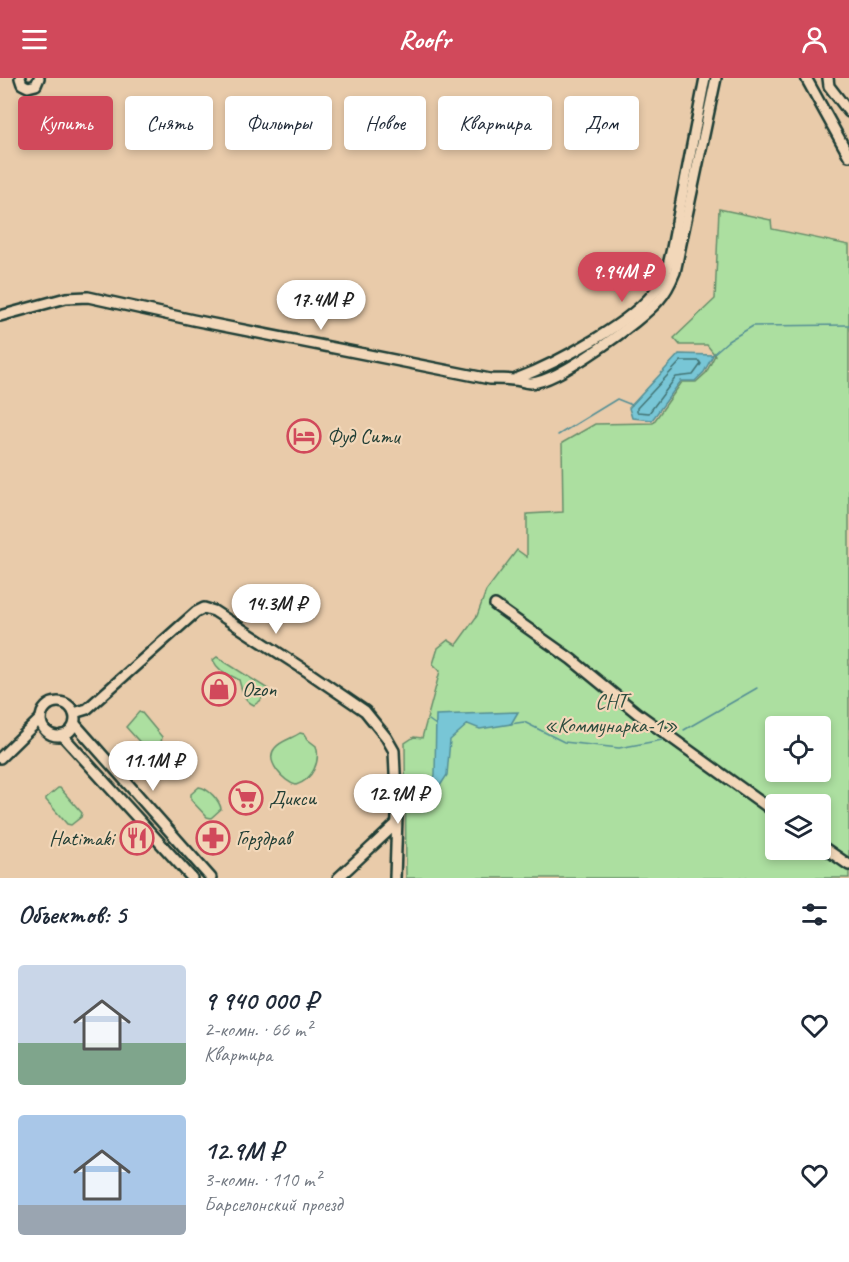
<!DOCTYPE html>
<html lang="ru">
<head>
<meta charset="utf-8">
<style>
	:root { --surface:#fff; --page:#f2f2f3; --text:#1f2937; --muted:#747a83; --accent:#d1495b }
	body { margin:0; font-family:Caveat,sans-serif; background:var(--page); color:var(--text); height:100vh; display:flex; flex-direction:column; font-size:22px; white-space:nowrap }
	* { box-sizing:border-box; margin:0 }
	p { font-size:20px; color:var(--muted) }
	.icon { flex:none; width:33px; height:33px; fill:none; stroke:currentColor; stroke-width:2; stroke-linecap:round; stroke-linejoin:round }
	.map { position:relative; height:800px; overflow:hidden }
	.sheet { display:flex; flex-direction:column; background:var(--surface); flex:1 }
	.sheet>* { flex:none }
	.banner { position:absolute; left:18px; top:18px; width:813px; height:54px; display:flex; gap:12px }
	.tools { position:absolute; left:765px; top:638px; display:grid; gap:12px }
	.tools a { display:grid; place-items:center; width:66px; height:66px; border-radius:6px; background:var(--surface); box-shadow:0 3px 9px #0003; font-size:30px }
	.price { position:absolute; translate:-50% -51px; padding:0 14px; border-radius:21px; background:#fff; color:#222; font-size:20px; line-height:39px; filter:drop-shadow(0 2px 3px #0008) }
	.price::after { content:''; position:absolute; left:50%; top:36px; width:18px; height:14px; margin-left:-9px; background:inherit; clip-path:polygon(0 0,100% 0,50% 100%) }
	.price.active { background:var(--accent); color:#fff }
	ul { padding:0; list-style:none }
	li { display:flex; align-items:center; gap:18px; height:150px; padding:0 18px }
	li span { display:grid; place-items:center; flex:none; width:168px; height:120px; border-radius:6px; color:#555 }
	li>.icon { margin-inline-start:auto }
	span .icon { width:72px; height:72px; fill:#fffc; stroke-width:1 }
	li b { font-size:26px }
	h2 { display:flex; justify-content:space-between; align-items:center; height:72px; padding:0 18px; font-size:26px }
	.tag { padding:0 21px; border-radius:6px; background:var(--surface); box-shadow:0 3px 9px #0003; font-size:21px; line-height:54px }
	.tag.active { background:var(--accent); color:#fff }
	header { display:flex; justify-content:space-between; align-items:center; height:78px; padding:0 18px; background:var(--accent); color:#fff; font-size:27px; font-weight:800 }
	.map>svg:first-child { display:block }
	.green { fill:#acdfa0; stroke:#668e6a; stroke-width:1.5; fill-rule:evenodd }
	.water { fill:#78c6d6; stroke:#548f95; stroke-width:1.5 }
	.lines { fill:none; stroke-linecap:round; stroke-linejoin:round }
	.shore { stroke:#437475; stroke-width:1.5 }
	.stream { stroke:#548f95; stroke-width:1.5 }
	.minor-casing { stroke:#1f3d34; stroke-width:14 }
	.minor { stroke:#f2d7b9; stroke-width:9 }
	.labels { text-anchor:middle; dominant-baseline:central; stroke-width:4.5; stroke-linejoin:round; paint-order:stroke }
	.poi-label { font-size:21px; fill:#1f3d34; stroke:#f2d7b9; text-anchor:start }
	.park-label { font-size:21px; fill:#2d4d3f; stroke:#f2d7b9 }
</style>
</head>
<body>
<header><svg class="icon" aria-label="menu" viewBox="0 0 24 24"><path d="M4 6h16M4 12h16M4 18h16"/></svg>Roofr<svg class="icon" aria-label="person" viewBox="0 0 24 24"><circle cx="12" cy="8" r="4"/><path d="M4 21q1-7 8-7t8 7"/></svg></header>
<div class="map">
<svg width="849" height="800" viewBox="0 0 849 800">
	<rect width="100%" height="100%" fill="#e9cbaa"/>
	<filter id="ink" filterUnits="userSpaceOnUse"><feTurbulence type="fractalNoise" baseFrequency=".0167" numOctaves="2"/><feDisplacementMap in="SourceGraphic" scale="12" xChannelSelector="R" yChannelSelector="G"/><feConvolveMatrix kernelMatrix="1 2 1 2 8 2 1 2 1" color-interpolation-filters="sRGB"/></filter>
	<g filter="url(#ink)">
		<!-- green -->
		<g class="green">
			<path d="M719,131L771,142L772,151L849,167V800H406L405,665L414,659L422,660L440,593L433,586L438,570L448,562L456,567L477,538L486,513L517,472L527,479V436L563,434L562,365L595,346L653,345L682,304H696L706,295L715,277L707,267H680L674,260L715,221ZM776,648H820V693H776ZM776,726H820V771H776Z"/>
			<path d="M217,579L268,611L260,623L254,627C243,622 242,612 239,602C228,595 220,596 213,582Z"/>
			<polygon points="139,634 142,635 162,659 161,665 151,673 146,671 126,649"/>
			<path d="M300,655L304,656L307,661L316,668C321,684 312,702 296,707C284,704 264,683 275,670C280,663 293,660 300,655Z"/>
			<path d="M199,709C208,710 220,723 221,731L211,740L207,739L191,722V716Z"/>
			<polygon points="58,710 60,710 82,735 81,739 71,747 67,746 46,722 46,720"/>
		</g>
		<!-- water -->
		<g class="water">
			<polygon points="679,276 713,277 704,294 695,303 681,303 652,342 632,340 629,330"/>
			<polygon points="518,634 511,646 480,651 468,646 450,662 447,697 423,734 435,697 436,637"/>
		</g>
		<g class="lines">
			<!-- shore -->
			<polygon class="shore" points="681,283 699,283 701,286 693,297 676,299 649,335 637,334 637,330"/>
			<!-- stream -->
			<g class="stream">
				<polyline points="712,277 728,263 753,248 849,247"/>
				<polyline points="558,357 617,321 632,327"/>
				<polyline points="429,642 436,647"/>
				<polyline points="510,646 524,644 564,664 619,670 662,662"/>
				<polyline points="684,652 757,610"/>
			</g>
			<!-- minor casing -->
			<g class="minor-casing">
				<g id="minor">
					<polyline points="20,0 22,6 28,9 36,7 39,0"/>
					<polyline points="806,0 849,78"/>
					<polyline points="828,0 829,8 849,34"/>
					<path d="M0,238L66,220L88,219L193,242L490,301C497,301 505,301 513,302C519,302 525,305 531,305C558,304 641,243 659,222C667,213 671,204 675,194L716,0"/>
					<path d="M516,301C555,286 635,244 658,209C666,198 669,184 672,170L705,0"/>
					<polyline points="495,527 571,581 637,635 776,735"/>
					<circle cx="58" cy="641" r="17"/>
					<polyline points="74,635 87,631 196,534 204,530 214,533 308,594 365,633 386,659 394,673 397,738 395,800"/>
					<polyline points="75,646 211,800"/>
					<polyline points="62,657 192,800"/>
					<polyline points="0,680 41,640"/>
					<polyline points="820,767 849,787"/>
					<polyline points="338,800 396,746"/>
				</g>
			</g>
			<!-- minor -->
			<use href="#minor" class="minor"/>
		</g>
	</g>
	<!-- icons -->
	<defs>
		<g id="hotel-ring" transform="scale(1.725)"><circle r="9.5" fill="#f2d7b9" stroke="#d1495b" stroke-width="1.5"/><path d="M-6-4.5h1.5V1H6V5H4.5V3h-9V5H-6ZM-4 0a1.8 1.8 0 1 1 3.6 0ZM.5 0V-2.5h3Q6-2.5 6 0Z" fill="#d1495b"/></g>
		<g id="shop-ring" transform="scale(1.725)"><circle r="9.5" fill="#f2d7b9" stroke="#d1495b" stroke-width="1.5"/><path d="M-5-2.5h2.3a2.7 3.5 0 0 1 5.4 0H5L5.5 6h-11ZM-1.5-2.5h3a1.5 2.3 0 0 0-3 0Z" fill="#d1495b"/></g>
		<g id="supermarket-ring" transform="scale(1.725)"><circle r="9.5" fill="#f2d7b9" stroke="#d1495b" stroke-width="1.5"/><path d="M-6-5.5h2.5l.6 2H6L4.5 2H-2.5L-4.4-4H-6ZM-1.5 3.2a1.3 1.3 0 1 0 .1 0ZM3 3.2a1.3 1.3 0 1 0 .1 0Z" fill="#d1495b"/></g>
		<g id="restaurant-ring" transform="scale(1.725)"><circle r="9.5" fill="#f2d7b9" stroke="#d1495b" stroke-width="1.5"/><path d="M-5-6h1v4h1v-4h1v4h1v-4h1v5L-1.5 .5V6h-2V.5L-5-1ZM5-6V6H3V1.5H1.5Q1.5-4 5-6Z" fill="#d1495b"/></g>
		<g id="pharmacy-ring" transform="scale(1.725)"><circle r="9.5" fill="#f2d7b9" stroke="#d1495b" stroke-width="1.5"/><path d="M-2-6h4v4h4v4h-4v4h-4v-4h-4v-4h4Z" fill="#d1495b"/></g>
	</defs>
	<g fill-rule="evenodd">
		<use href="#hotel-ring" x="304" y="358"/>
		<use href="#shop-ring" x="219" y="611"/>
		<use href="#supermarket-ring" x="246" y="720"/>
		<use href="#restaurant-ring" x="137" y="760"/>
		<use href="#pharmacy-ring" x="213" y="760"/>
	</g>
	<g class="labels">
		<!-- poi labels -->
		<g class="poi-label">
			<text x="327" y="358">Фуд Сити</text>
			<text x="242" y="611">Ozon</text>
			<text x="269" y="720">Дикси</text>
			<text x="114" y="760" text-anchor="end">Hatimaki</text>
			<text x="236" y="760">Горздрав</text>
		</g>
		<!-- park labels -->
		<g class="park-label">
			<text x="611" y="623">СНТ<tspan x="611" dy="24">«Коммунарка-1»</tspan></text>
		</g>
	</g>
</svg>
<div class="tools">
<a><svg class="icon" aria-label="locate" viewBox="0 0 24 24"><circle cx="12" cy="12" r="6"/><path d="M12 2v4M12 18v4M2 12h4M18 12h4"/></svg></a>
<a><svg class="icon" aria-label="layers" viewBox="0 0 24 24"><path d="M12 4l9 5-9 5-9-5zM3 14l9 5 9-5"/></svg></a>
</div>
<b class="price active" style="left:622px;top:225px">9.94M ₽</b>
<b class="price" style="left:321px;top:253px">17.4M ₽</b>
<b class="price" style="left:276px;top:557px">14.3M ₽</b>
<b class="price" style="left:153px;top:714px">11.1M ₽</b>
<b class="price" style="left:398px;top:747px">12.9M ₽</b>
<div class="banner">
<a class="tag active">Купить</a>
<a class="tag">Снять</a>
<a class="tag">Фильтры</a>
<a class="tag">Новое</a>
<a class="tag">Квартира</a>
<a class="tag">Дом</a>
</div>
</div>
<section class="sheet">
<h2>Объектов: 5<svg class="icon" aria-label="filters" viewBox="0 0 24 24"><path d="M4 7h16M4 17h16"/><circle cx="9" cy="7" r="2"/><circle cx="15" cy="17" r="2"/></svg></h2>
<ul>
<li><span style="background:linear-gradient(#c9d6e8 65%,#7fa58c 0)"><svg class="icon" aria-label="home" viewBox="0 0 24 24"><path d="M3 11l9-7 9 7M6 9v11h12V9"/></svg></span><div><b>9 940 000 ₽</b><p>2-комн. · 66 m²</p><p>Квартира</p></div><svg class="icon" aria-label="heart" viewBox="0 0 24 24"><path d="M12 20l-8-8c-3-5 5-10 8-4 3-6 11-1 8 4z"/></svg></li>
<li><span style="background:linear-gradient(#a9c7e8 75%,#9aa5b1 0)"><svg class="icon" aria-label="home" viewBox="0 0 24 24"><path d="M3 11l9-7 9 7M6 9v11h12V9"/></svg></span><div><b>12.9M ₽</b><p>3-комн. · 110 m²</p><p>Барселонский проезд</p></div><svg class="icon" aria-label="heart" viewBox="0 0 24 24"><path d="M12 20l-8-8c-3-5 5-10 8-4 3-6 11-1 8 4z"/></svg></li>
</ul>
</section>
</body>
</html>
